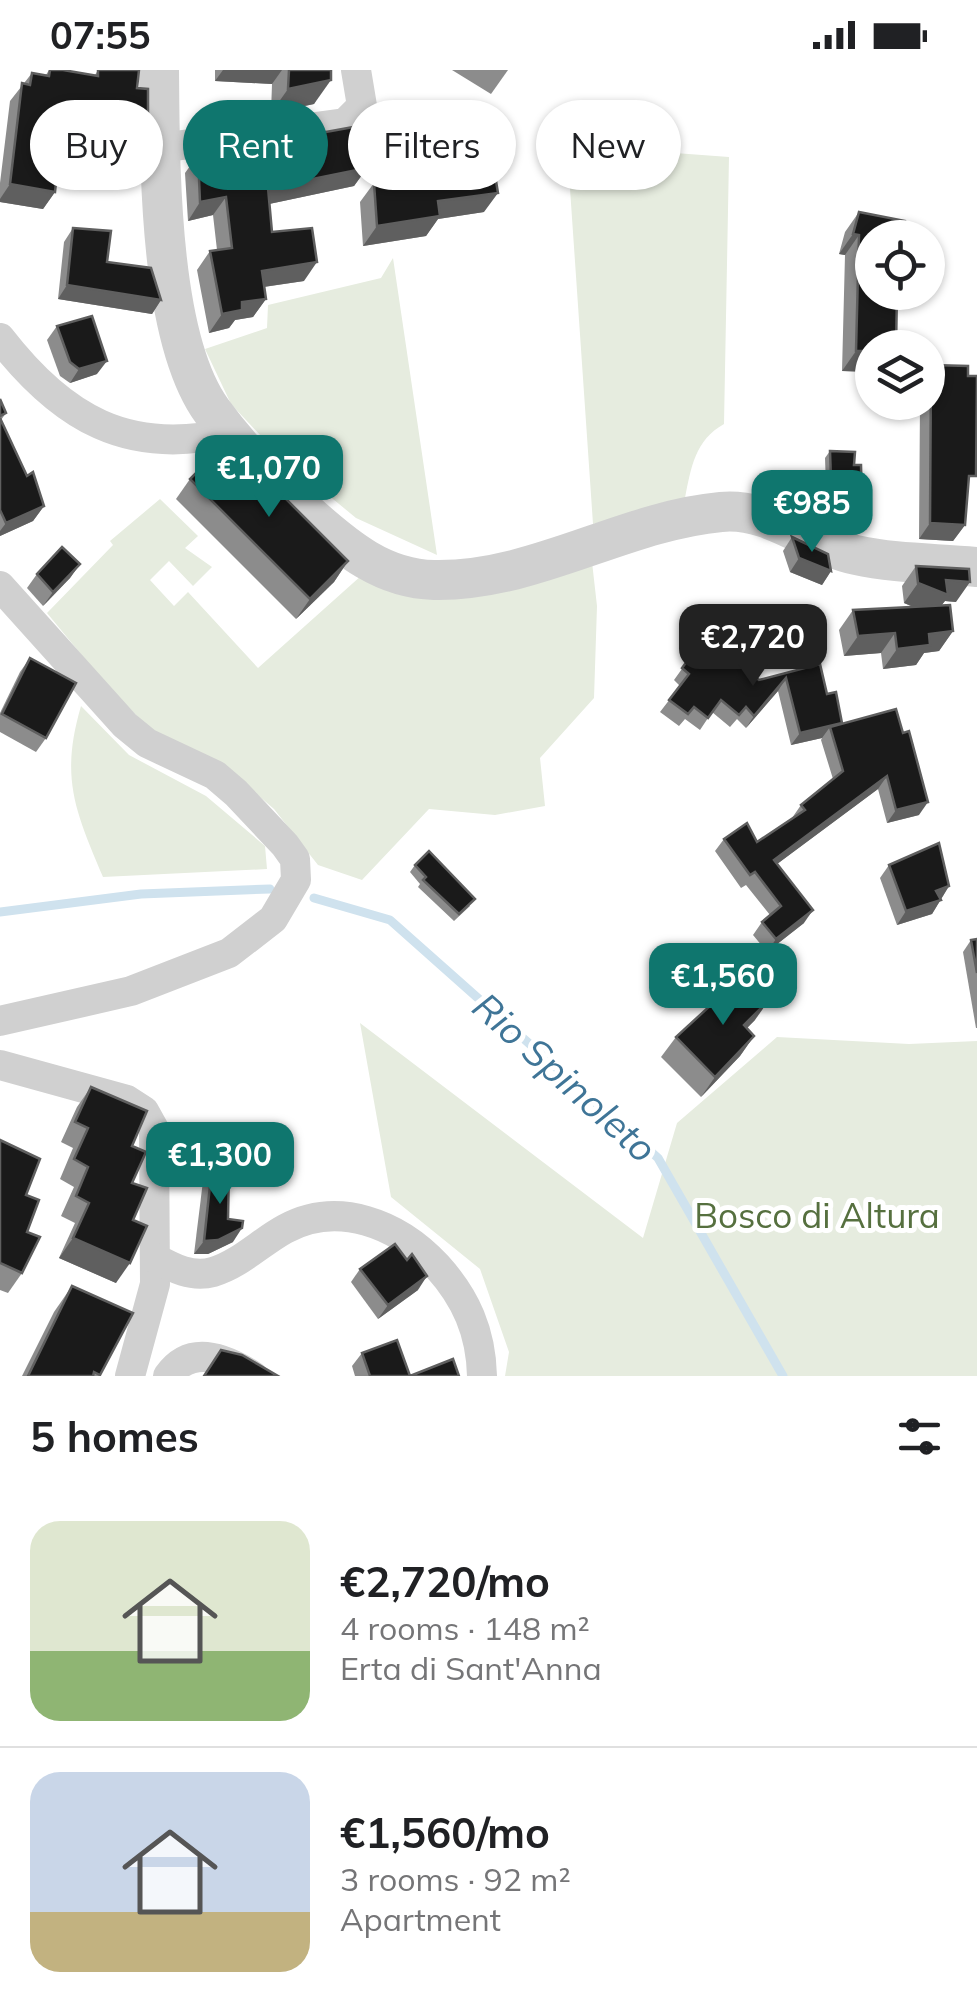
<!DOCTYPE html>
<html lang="en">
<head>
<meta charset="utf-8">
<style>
	:root { --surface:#fff; --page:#f2f2f2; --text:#202124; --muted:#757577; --line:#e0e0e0; --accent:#0f766e }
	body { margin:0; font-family:Mulish,sans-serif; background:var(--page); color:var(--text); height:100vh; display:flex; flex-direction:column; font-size:38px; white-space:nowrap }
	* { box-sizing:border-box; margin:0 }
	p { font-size:32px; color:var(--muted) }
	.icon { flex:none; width:55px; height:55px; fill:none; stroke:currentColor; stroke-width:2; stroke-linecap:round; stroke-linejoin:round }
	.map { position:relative; height:1306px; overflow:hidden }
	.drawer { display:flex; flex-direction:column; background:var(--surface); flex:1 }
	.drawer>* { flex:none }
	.top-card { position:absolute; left:30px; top:30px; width:918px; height:90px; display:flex; gap:20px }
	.buttons { position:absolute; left:855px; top:150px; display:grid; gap:20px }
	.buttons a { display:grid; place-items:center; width:90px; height:90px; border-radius:50%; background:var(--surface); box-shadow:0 2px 8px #0004; font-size:50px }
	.price { position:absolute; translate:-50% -85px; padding:0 22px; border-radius:20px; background:var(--accent); color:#fff; font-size:32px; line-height:65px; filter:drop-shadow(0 2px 5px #0008) }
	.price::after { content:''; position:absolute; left:50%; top:60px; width:30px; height:22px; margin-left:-15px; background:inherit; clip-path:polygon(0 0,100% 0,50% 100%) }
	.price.active { background:#222; color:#fff }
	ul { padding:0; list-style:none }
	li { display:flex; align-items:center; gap:30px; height:250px; padding:0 30px }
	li+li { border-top:2px solid var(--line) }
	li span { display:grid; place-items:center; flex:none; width:280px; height:200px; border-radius:30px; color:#555 }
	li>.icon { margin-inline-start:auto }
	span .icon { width:120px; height:120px; fill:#fffc; stroke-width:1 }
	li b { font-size:42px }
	h2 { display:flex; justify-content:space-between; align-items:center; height:120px; padding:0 30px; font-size:42px }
	.pill { padding:0 35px; border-radius:45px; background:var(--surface); box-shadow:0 2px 8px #0004; font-size:35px; line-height:90px }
	.pill.active { background:var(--accent); color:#fff }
	.status { display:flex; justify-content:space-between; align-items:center; height:70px; padding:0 50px; background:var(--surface); direction:ltr }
	.status svg { height:28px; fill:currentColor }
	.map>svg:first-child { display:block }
	.green { fill:#e6ecdf }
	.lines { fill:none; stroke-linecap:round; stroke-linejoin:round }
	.stream { stroke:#cfe2ee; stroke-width:9 }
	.minor { stroke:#d0d0d0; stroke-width:30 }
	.tertiary { stroke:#d0d0d0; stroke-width:40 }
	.wall { fill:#8c8c8c }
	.shaded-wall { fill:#5f5f5f }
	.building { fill:#1a1a1a; stroke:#5f5f5f; stroke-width:2.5 }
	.labels { text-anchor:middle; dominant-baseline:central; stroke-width:10; stroke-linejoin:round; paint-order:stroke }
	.park-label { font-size:35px; fill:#56703f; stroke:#fff }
	.water-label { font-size:38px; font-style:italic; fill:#3f7597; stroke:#fff }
</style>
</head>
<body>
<div class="status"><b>07:55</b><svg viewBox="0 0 49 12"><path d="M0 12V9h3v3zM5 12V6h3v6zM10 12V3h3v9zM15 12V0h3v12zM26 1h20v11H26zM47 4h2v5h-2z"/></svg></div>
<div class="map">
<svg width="977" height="1306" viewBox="0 0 977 1306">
	<rect width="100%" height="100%" fill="#fff"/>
	<!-- green -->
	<g class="green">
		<path d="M567,75L729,87L724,354C695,370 691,398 685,428L593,454Z"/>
		<polygon points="393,188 437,485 356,448 276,382 231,334 205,279 267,258 268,235 381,208"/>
		<polygon points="160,429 198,466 185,478 212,497 193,516 169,491 150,510 174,536 188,522 258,598 362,505 592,492 597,536 594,628 540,688 545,736 495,745 429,739 362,810 318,795 274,739 224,696 154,663 108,617 47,543 113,475 110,471"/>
		<path d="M81,636L129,685L206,726L265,776L267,799L103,807C75,740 60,708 81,636Z"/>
		<polygon points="360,953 643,1168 677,1053 777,967 909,974 977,971 977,1306 505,1306 509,1282 480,1199 391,1127"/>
	</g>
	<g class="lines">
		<!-- stream -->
		<g class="stream">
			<polyline points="314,828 390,850 658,1088 783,1306"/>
			<polyline points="0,842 141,824 270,819"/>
		</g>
		<!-- minor -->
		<g class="minor">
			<polyline points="160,78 345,53 362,36 356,0"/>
			<path d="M0,268C62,348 128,387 231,362"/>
			<polyline points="0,516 125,655 147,673 215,705 236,723 285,775 295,789 296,810 273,849 229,883 131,921 0,951"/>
			<polyline points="0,995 127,1030 144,1041 154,1059 155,1214 130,1306"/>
			<path d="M155,1188C173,1198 192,1208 213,1202C240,1194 261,1172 285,1159C338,1130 398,1154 437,1196C466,1228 481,1262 482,1306"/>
			<path d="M168,1306C191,1274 225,1288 253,1306"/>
		</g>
		<!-- tertiary -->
		<path class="tertiary" d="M159,0C160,91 158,267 212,341C239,378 275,415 310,446C346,478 383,509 434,510C534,512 623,451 721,442C771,437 809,475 856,485C896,494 937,493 977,497"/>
	</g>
	<!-- wall -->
	<g class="wall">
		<polygon points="49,0 63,0 95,5 98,0 139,0 137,18 148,50 136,68 70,60 60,74 55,122 43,139 0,132 0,113 10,31 32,3 46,5"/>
		<polygon points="215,0 331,0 314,34 271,43 272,14 215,11"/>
		<polygon points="452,0 508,0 491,24"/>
		<polygon points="198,85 367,98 354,116 269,134 272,162 304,211 264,217 266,229 253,247 235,250 229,258 209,263 197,200 210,181 217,180 213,145 188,151 185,103"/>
		<polygon points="420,97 484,142 438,149 426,166 363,176 360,132 374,113 414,107"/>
		<polygon points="859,142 872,168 872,302 842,301 845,185 839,184 845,162"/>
		<polygon points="73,158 107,192 161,230 152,244 58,229 64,172"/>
		<polygon points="57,256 97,304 70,313 60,306 47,270"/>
		<polygon points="931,295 968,418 965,455 953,471 919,469 920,332 928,332 928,300"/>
		<polygon points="0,329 6,343 1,350 27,406 44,436 33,451 0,466"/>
		<polygon points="830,381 854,395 857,444 827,444 825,388"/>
		<polygon points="190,409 348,491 334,512 296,549 176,429"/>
		<polygon points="792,467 831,501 822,515 790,502 783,481"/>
		<polygon points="80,494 70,508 43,536 27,518 37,504"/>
		<polygon points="916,496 956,532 945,531 941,535 953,561 939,581 924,583 916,595 883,599 881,583 844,586 839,560 853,540 913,537 904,533 902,516"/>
		<polygon points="704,568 759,610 820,594 827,624 842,653 919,745 887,753 878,719 777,794 804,853 767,882 753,865 762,852 770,845 746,815 741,818 715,781 724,769 757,772 792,748 801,735 833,709 821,670 822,668 791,675 778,621 746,658 737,649 730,657 712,642 700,660 685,649 679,656 660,642 680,616 674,610"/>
		<polygon points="30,588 46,668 36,682 0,662 0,643 20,602"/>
		<polygon points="415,795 470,836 454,851 418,817 420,814 410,802"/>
		<polygon points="889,795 949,816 932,844 897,855 880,808"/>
		<polygon points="977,869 977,958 976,958 963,882 971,870"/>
		<polygon points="755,950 747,958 754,966 740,986 701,1027 661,987 676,967"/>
		<polygon points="91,1017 132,1076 133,1150 116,1213 59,1188 75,1153 61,1146 74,1117 60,1109 73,1078 61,1072 77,1037"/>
		<polygon points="0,1070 26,1125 27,1162 22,1203 8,1223 0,1220"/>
		<polygon points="212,1097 228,1149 233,1172 208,1184 194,1184 203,1111"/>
		<polygon points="407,1190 418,1220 378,1249 351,1212 360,1199"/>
		<polygon points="72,1216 100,1306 22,1306 54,1242"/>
		<polygon points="362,1283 410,1306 459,1306 355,1306 352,1296"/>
	</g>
	<!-- shaded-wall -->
	<g class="shaded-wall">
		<polygon points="223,0 282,0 272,14 215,11"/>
		<polygon points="331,10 314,34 271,43 288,19"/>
		<polygon points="75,42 148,50 136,68 70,60 60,74 62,54"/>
		<polygon points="367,98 354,116 255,137 268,118"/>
		<polygon points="10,114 55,122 43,139 0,132 0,129"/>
		<polygon points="498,123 484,142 438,149 426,166 363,176 377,156 438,131"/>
		<polygon points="226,127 213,145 188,151 200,132"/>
		<polygon points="853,164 859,165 845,185 839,184"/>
		<polygon points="317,192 304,211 249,219 262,201"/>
		<polygon points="67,215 161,230 152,244 58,229"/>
		<polygon points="266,229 253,247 235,250 229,258 209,263 222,244 242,232"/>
		<polygon points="856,281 872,281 872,302 842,301"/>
		<polygon points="107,291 97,304 70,313 79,299"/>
		<polygon points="44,436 33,451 0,466 0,461 6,453"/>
		<polygon points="832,437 862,437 857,444 827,444"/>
		<polygon points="930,453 965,455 953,471 919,469"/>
		<polygon points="799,488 831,501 822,515 790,502"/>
		<polygon points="348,491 334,512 296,549 310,529"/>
		<polygon points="80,494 70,508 43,536 53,522"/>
		<polygon points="946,510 970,512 956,532 945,531 934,545 904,533 918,513"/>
		<polygon points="953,561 939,581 924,583 916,595 883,599 897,579 929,564"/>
		<polygon points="895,563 881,583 844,586 858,566"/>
		<polygon points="786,608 778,621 746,658 754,646"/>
		<polygon points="842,653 830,657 822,668 791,675 800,663"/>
		<polygon points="887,706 878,719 765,803 774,790"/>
		<polygon points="928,732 919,745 887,753 896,740"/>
		<polygon points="949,816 932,844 897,855 906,841 936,821"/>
		<polygon points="813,840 804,853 767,882 776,869"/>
		<polygon points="769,930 755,950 730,975 744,955"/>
		<polygon points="754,966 740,986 701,1027 715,1007"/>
		<polygon points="242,1158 233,1172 208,1184 194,1184 204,1171"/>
		<polygon points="73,1168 130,1193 116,1213 59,1188"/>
		<polygon points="427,1206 418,1220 378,1249 388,1235"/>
	</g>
	<!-- building -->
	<g class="building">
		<polygon points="50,0 63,0 98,6 98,0 139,0 137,18 148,19 148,50 75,42 72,56 62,54 55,122 10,114 22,13 30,15 32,3 49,6"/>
		<polygon points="289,0 331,0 331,10 288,19"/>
		<polygon points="359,56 367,98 268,118 272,162 312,158 317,192 262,201 266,229 242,232 242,240 222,244 210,181 232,178 226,127 200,132 198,85"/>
		<polygon points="492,87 498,123 438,131 440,146 377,156 374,113 422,105 420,97"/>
		<polygon points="859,142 905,151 905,168 872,168 872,222 897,222 896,278 872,278 872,281 856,281 859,165 853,164"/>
		<polygon points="73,158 111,161 107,192 151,198 161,230 67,215"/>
		<polygon points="92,246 107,291 79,299 70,292 57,256"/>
		<polygon points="931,295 968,296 968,306 977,306 976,406 969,406 965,455 930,453"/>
		<polygon points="0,329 6,343 0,346"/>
		<polygon points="0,348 27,406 33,402 44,436 6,453 0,440"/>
		<polygon points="228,371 348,491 310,529 190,409"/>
		<polygon points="830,381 855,382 854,395 861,395 862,437 832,437"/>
		<polygon points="792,467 828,484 831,501 799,488"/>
		<polygon points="62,477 80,494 53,522 37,504"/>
		<polygon points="916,496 969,499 970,512 946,510 948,525 918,513"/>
		<polygon points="950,535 953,561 929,564 930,575 897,579 895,563 858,566 853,540"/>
		<polygon points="704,568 759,610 820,594 827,624 836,622 842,653 800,663 786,608 754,646 746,637 739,645 721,630 708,648 694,637 688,644 669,630 689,604 682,598"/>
		<polygon points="30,588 76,613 46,668 2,644"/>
		<polygon points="896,639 903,663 909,661 928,732 896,740 887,706 774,790 813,840 776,869 762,852 781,836 755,802 750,805 724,769 747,753 757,772 805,740 801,735 843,701 830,657"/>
		<polygon points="939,773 949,816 936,821 941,830 906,841 889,795"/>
		<polygon points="429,781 475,829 459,844 423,810 426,807 415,795"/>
		<polygon points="977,869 977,903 971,870"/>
		<polygon points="751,913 769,930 744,955 754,966 715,1007 676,967 724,923 727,927 739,915 745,921"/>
		<polygon points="91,1017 147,1041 132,1076 146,1082 132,1113 147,1118 133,1150 147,1156 130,1193 73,1168 89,1133 76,1126 88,1097 74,1089 88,1058 75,1052"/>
		<polygon points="0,1070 40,1089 26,1125 39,1130 27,1162 40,1167 22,1203 0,1193"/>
		<polygon points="212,1097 229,1098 228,1149 243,1151 242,1158 218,1170 204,1171"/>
		<polygon points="395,1174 407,1190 412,1184 427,1206 388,1235 360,1199"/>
		<polygon points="72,1216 133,1243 100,1305 94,1302 93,1306 28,1306"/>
		<polygon points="397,1270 410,1306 453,1289 459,1306 370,1306 362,1283"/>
		<polygon points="221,1280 242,1285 278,1306 204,1306"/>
	</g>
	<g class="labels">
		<!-- park labels -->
		<g class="park-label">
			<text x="817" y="1145">Bosco di Altura</text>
		</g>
		<!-- water labels -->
		<g class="water-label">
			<text transform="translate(565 1007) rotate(42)">Rio Spinoleto</text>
		</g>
	</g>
</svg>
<div class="buttons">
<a><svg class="icon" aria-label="locate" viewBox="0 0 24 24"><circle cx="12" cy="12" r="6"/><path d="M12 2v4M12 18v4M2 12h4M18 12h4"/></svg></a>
<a><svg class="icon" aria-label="layers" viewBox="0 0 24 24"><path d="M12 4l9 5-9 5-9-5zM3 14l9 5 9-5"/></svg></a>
</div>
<b class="price" style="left:269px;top:450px">€1,070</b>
<b class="price" style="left:812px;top:485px">€985</b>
<b class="price active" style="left:753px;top:619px">€2,720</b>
<b class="price" style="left:723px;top:958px">€1,560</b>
<b class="price" style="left:220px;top:1137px">€1,300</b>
<div class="top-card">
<a class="pill">Buy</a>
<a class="pill active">Rent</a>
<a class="pill">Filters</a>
<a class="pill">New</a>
</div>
</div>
<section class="drawer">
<h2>5 homes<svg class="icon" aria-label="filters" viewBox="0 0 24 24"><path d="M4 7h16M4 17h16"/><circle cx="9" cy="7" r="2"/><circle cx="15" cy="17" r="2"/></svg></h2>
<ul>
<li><span style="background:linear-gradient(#dfe7d0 65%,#8fb573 0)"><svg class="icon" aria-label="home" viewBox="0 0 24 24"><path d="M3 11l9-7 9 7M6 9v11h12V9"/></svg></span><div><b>€2,720/mo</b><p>4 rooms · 148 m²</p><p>Erta di Sant'Anna</p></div></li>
<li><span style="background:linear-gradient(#c9d6e8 70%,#c2b280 0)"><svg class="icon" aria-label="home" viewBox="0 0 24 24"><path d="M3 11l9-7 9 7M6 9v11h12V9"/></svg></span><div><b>€1,560/mo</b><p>3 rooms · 92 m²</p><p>Apartment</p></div></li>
</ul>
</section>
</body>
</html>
